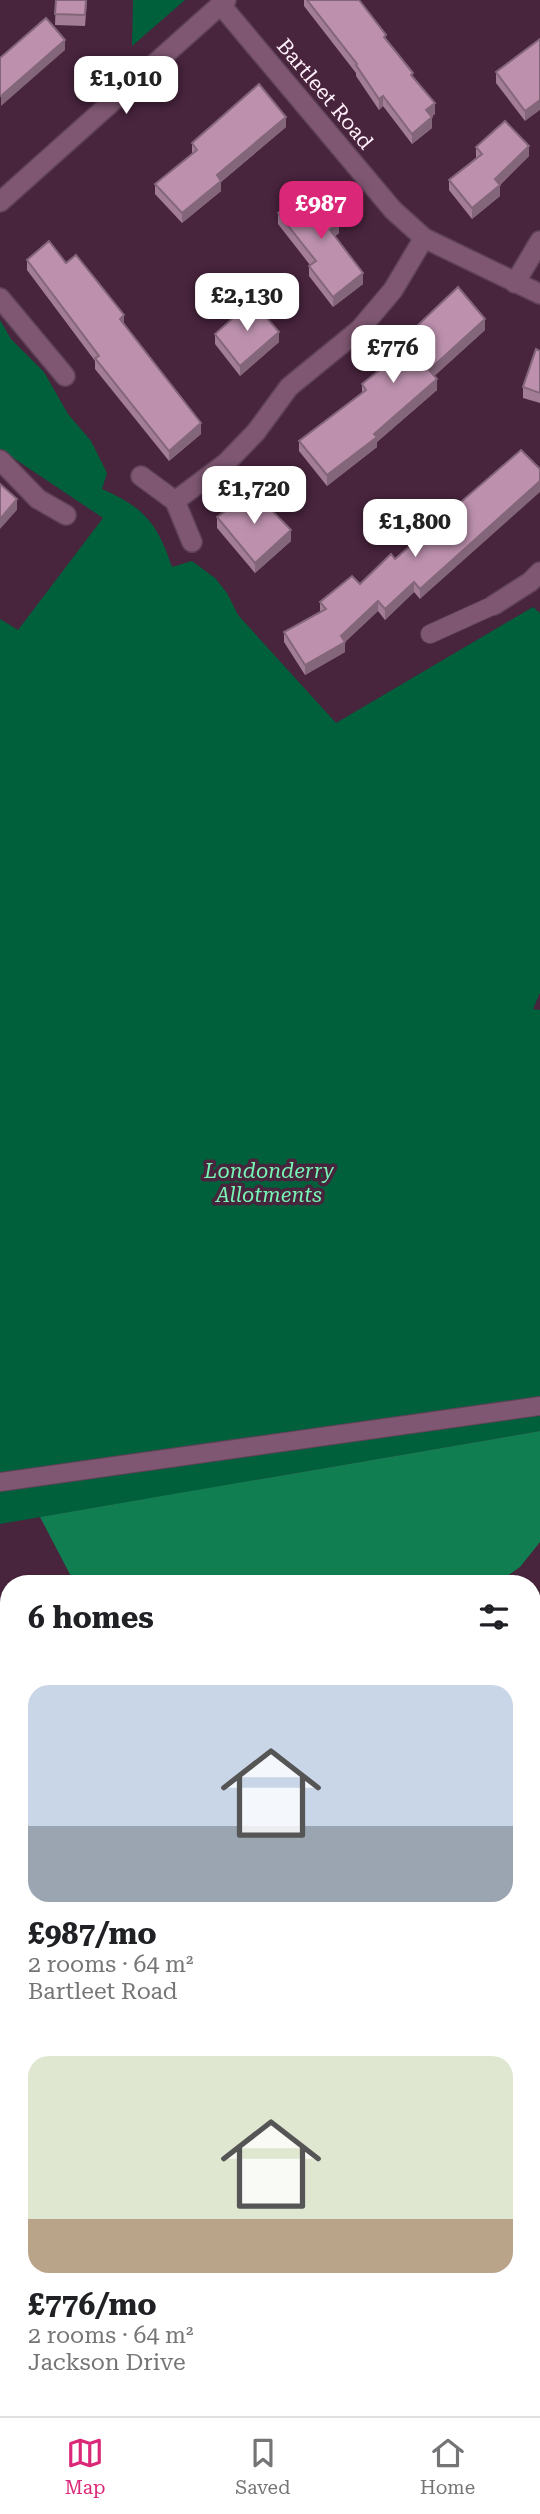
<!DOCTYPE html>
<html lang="en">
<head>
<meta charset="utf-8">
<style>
	:root { --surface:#fff; --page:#f6f6f6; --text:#202124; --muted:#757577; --line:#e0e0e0; --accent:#db2777 }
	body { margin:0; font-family:"Roboto Serif",serif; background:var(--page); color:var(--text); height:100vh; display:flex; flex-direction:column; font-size:26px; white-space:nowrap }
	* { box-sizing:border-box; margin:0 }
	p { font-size:23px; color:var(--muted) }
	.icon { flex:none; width:38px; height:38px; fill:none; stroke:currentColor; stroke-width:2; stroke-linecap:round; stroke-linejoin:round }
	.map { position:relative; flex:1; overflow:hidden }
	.side { position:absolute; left:0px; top:1575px; width:541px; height:842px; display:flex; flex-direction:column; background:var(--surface); border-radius:28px 28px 0 0; box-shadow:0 2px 5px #0004 }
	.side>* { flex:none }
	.price { position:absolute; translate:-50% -60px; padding:0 16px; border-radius:14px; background:#fff; color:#222; font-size:23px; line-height:46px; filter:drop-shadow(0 2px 4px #0008) }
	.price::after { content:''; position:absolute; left:50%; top:42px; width:21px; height:16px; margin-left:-10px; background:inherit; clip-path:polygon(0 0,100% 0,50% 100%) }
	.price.active { background:var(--accent); color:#fff }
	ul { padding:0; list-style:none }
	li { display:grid; align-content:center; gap:14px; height:371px; padding:0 28px }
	li span { display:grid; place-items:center; height:217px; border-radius:21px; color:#555 }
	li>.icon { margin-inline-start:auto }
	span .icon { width:126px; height:126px; fill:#fffc; stroke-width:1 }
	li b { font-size:30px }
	h2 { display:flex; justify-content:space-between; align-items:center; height:84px; padding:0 28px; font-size:30px }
	.dock { display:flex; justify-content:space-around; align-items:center; height:98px; border-top:2px solid var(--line); background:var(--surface); font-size:19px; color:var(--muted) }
	.dock a { display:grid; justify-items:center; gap:4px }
	.dock .active { color:var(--accent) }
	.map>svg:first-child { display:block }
	.green { fill:#00603b }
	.forest { fill:#117e51 }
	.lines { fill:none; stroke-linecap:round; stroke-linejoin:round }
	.service-casing { stroke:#5f4257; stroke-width:20 }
	.minor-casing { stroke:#5f4257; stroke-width:22 }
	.tertiary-casing { stroke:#5f4257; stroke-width:22 }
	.service { stroke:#7f5772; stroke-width:18 }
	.minor { stroke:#7f5772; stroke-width:19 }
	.tertiary { stroke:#7f5772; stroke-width:19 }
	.wall { fill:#a37d96 }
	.shaded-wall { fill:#84667a }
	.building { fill:#bd91ae; stroke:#84667a; stroke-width:2 }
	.labels { text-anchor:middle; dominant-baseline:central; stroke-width:7; stroke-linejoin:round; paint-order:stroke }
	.street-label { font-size:21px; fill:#fff0f9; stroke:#48243d }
	.park-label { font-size:21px; font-style:italic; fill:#76f4b4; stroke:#48243d }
</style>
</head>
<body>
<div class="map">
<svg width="540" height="2416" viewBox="0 0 540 2416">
	<rect width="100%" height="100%" fill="#48243d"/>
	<!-- green -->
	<g class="green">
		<polygon points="133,0 185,0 132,46"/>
		<path d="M0,320L11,339L44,372L68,414L91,441L107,473L102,489C145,508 157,523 172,567L192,561L215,578L227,593L238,615L336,723L533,607L540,613V993L533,1009L540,1010V1431L0,1524V619L18,630L103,518L0,449Z"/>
		<polygon points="0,1974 9,2002 9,2408 140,2408 142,2416 0,2416"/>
	</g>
	<!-- forest -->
	<g class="forest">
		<polygon points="540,1431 540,1542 520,1567 496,1584 75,1584 40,1517"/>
		<polygon points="141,2408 229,2408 234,2416 144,2416"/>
	</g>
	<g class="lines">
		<!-- service casing -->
		<g class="service-casing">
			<g id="service">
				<polyline points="430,634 494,605"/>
				<polyline points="0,1482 540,1406"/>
				<polyline points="532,2257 540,2259"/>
			</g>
		</g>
		<!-- minor casing -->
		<g class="minor-casing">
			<g id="minor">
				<polyline points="220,4 393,210 424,238 540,294"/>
				<polyline points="515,283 540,241"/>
				<polyline points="0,298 65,376"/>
				<polyline points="0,460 38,499 66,515"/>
				<polyline points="141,476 175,501 192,542"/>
				<polyline points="175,501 226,463 256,432 289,387 360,329 393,290 424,238"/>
				<polyline points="494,605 530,582 540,572"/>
			</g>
		</g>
		<!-- tertiary casing -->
		<g class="tertiary-casing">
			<polyline id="tertiary" points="0,202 226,0"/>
		</g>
		<!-- service -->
		<use href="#service" class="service"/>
		<!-- minor -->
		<use href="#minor" class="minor"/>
		<!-- tertiary -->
		<use href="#tertiary" class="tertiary"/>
	</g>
	<!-- wall -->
	<g class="wall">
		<polygon points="56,0 87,0 85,26 55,25"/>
		<polygon points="304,0 359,0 413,77 435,114 431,117 432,128 412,144 383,106 379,110 356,76 356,73 304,6"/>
		<polygon points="540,39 525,121 496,83 496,72"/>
		<polygon points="286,127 221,182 221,191 182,223 155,194 155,184 192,154 192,143"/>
		<polygon points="476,147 529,156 500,185 500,196 472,219 449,190 449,180 476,158"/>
		<polygon points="278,213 339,233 335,236 363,284 333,307 309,276 309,266 310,265 278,224"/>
		<polygon points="27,260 66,263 124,325 201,434 169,461 95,369 95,361 27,270"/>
		<polygon points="418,325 485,330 434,376 437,390 377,442 377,447 327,486 299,451 299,441 362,394 362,384 420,337 418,335"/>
		<polygon points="215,334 279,342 240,376 215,344"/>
		<polygon points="540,351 540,403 523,398 523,387"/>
		<polygon points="521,450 420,599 414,592 385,620 378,611 345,642 345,652 305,675 284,642 284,632 320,612 320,602 360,584 395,559"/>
		<polygon points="217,517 291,541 255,573 217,528"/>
		<polygon points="289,2408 532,2408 540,2416 294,2416"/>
	</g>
	<!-- shaded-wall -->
	<g class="shaded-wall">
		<polygon points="65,40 65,50 1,106 1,96"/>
		<polygon points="383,96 383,106 379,110 379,99"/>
		<polygon points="540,100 540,110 525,121 525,111"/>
		<polygon points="435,103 435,114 426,120 426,110"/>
		<polygon points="286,117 286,127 221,182 221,191 182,223 182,213 217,175"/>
		<polygon points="432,117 432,128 412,144 412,134"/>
		<polygon points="529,146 529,156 495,189 495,179"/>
		<polygon points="500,185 500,196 472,219 472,208"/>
		<polygon points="339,222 339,233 330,240 330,230"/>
		<polygon points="363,273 363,284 333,307 333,297"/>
		<polygon points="124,315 124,326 120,319"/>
		<polygon points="485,319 485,330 429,381 429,370"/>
		<polygon points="279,332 279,342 240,376 240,366"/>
		<polygon points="437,379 437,390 377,442 377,447 327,486 327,475"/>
		<polygon points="201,423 201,434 169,461 169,451"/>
		<polygon points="540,481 540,492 420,599 420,589"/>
		<polygon points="17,499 17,510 0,529 0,519"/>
		<polygon points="291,530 291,541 255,573 255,563"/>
		<polygon points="414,582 414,592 385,620 385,609"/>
		<polygon points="378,601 378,611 345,642 345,652 305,675 305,665 341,636"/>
	</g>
	<!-- building -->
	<g class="building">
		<polygon points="56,0 86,0 85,15 55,14"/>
		<polygon points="307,0 359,0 386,35 384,37 413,73 411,75 435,103 426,110 432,117 412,134 383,96 379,99 356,65 357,64"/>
		<polygon points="46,18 65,40 1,96 0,95 0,58"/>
		<polygon points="540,39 540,100 525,111 496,72"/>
		<polygon points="259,84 286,117 217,175 221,181 182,213 155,184 197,150 192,143"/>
		<polygon points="505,121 529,146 495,179 500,185 472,208 449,180 482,154 476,147"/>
		<polygon points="313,188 339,222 330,230 363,273 333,297 309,266 316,261 278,213"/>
		<polygon points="49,241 66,263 76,255 124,315 120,319 201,423 169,451 95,358 99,356 27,260"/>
		<polygon points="458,287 485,319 429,370 437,379 374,434 377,437 327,475 299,441 366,390 362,384 426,333 418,325"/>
		<polygon points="252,301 279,332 240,366 215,334"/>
		<polygon points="536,349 540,351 540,393 523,387"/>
		<polygon points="521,450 540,469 540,481 420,589 414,582 385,609 378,601 341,636 345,642 305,665 284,632 326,609 320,602 352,576 360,584 391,554 395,559"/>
		<polygon points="0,484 17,499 0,519"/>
		<polygon points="253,491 291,530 255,563 217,517"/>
		<polygon points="532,2355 540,2357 540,2416 304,2416 298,2408 532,2408"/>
	</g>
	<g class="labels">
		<!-- street labels -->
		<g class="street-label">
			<text transform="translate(325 94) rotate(50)">Bartleet Road</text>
		</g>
		<!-- park labels -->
		<g class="park-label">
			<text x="269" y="1171">Londonderry<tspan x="269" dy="24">Allotments</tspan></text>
		</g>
	</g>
</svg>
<b class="price" style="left:126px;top:116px">£1,010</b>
<b class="price active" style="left:321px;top:241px">£987</b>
<b class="price" style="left:247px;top:333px">£2,130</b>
<b class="price" style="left:393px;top:385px">£776</b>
<b class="price" style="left:254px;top:526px">£1,720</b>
<b class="price" style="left:415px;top:559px">£1,800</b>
<section class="side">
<h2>6 homes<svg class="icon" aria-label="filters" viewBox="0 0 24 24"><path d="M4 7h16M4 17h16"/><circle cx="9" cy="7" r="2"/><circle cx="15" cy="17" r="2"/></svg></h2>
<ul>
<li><span style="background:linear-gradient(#c9d6e8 65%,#9aa5b1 0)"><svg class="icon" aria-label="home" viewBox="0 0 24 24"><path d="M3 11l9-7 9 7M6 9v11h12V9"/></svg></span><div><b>£987/mo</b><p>2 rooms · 64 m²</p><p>Bartleet Road</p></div></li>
<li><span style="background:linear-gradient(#dfe7d0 75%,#b9a48a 0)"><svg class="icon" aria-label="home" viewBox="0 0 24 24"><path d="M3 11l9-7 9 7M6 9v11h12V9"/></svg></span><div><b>£776/mo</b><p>2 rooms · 64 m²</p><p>Jackson Drive</p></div></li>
</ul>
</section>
</div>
<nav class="dock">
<a class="active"><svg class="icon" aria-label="map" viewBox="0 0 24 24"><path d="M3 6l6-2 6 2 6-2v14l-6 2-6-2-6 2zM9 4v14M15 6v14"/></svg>Map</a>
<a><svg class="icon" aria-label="saved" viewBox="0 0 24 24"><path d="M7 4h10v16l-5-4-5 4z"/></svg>Saved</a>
<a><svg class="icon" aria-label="home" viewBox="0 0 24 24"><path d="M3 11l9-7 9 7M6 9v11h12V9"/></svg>Home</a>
</nav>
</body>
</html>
